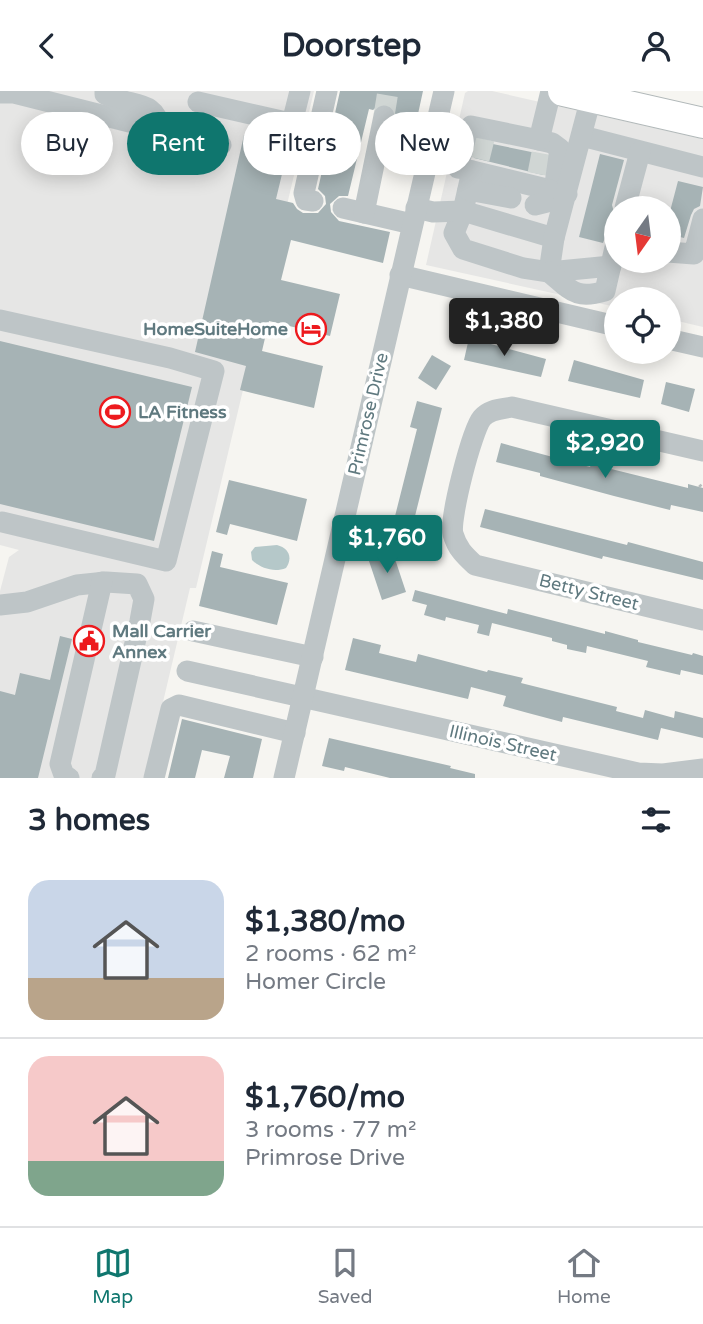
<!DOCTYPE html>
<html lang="en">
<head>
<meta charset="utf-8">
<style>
	:root { --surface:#fff; --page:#f2f2f3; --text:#1f2937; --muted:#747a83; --line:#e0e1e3; --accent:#0f766e }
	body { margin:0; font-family:"Varela Round",sans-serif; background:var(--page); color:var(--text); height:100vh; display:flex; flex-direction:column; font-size:26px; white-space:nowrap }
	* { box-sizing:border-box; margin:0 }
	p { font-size:23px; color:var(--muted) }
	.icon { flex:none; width:38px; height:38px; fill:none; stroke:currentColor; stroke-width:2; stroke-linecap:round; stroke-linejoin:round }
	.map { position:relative; height:687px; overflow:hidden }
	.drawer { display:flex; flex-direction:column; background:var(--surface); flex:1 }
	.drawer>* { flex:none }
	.guide { position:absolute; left:21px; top:21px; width:662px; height:63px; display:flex; gap:14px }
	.needle { width:46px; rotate:194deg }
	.controls { position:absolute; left:604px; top:105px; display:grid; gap:14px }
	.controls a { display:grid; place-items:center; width:77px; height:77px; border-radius:50%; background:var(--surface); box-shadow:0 4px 18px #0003; font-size:35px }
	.price { position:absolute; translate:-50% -60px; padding:0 16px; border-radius:7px; background:var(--accent); color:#fff; font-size:23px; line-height:46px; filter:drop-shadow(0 2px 4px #0008) }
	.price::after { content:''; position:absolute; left:50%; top:42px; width:21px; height:16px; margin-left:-10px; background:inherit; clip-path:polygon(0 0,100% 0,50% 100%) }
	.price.selected { background:#222; color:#fff }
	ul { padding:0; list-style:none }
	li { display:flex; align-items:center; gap:21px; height:175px; padding:0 28px }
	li+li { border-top:2px solid var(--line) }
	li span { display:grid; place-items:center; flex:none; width:196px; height:140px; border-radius:21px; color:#555 }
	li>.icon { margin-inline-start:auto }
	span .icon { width:84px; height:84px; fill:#fffc; stroke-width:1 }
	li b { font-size:30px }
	h2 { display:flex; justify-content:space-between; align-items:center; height:84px; padding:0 28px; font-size:30px }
	.chip { padding:0 24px; border-radius:32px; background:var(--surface); box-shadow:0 4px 18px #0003; font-size:24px; line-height:63px }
	.chip.selected { background:var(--accent); color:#fff }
	header { display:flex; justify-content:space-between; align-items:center; height:91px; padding:0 28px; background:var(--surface); font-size:32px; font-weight:700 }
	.dock { display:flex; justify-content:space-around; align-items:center; height:98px; border-top:2px solid var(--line); background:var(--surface); font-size:19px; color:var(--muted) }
	.dock a { display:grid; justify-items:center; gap:4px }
	.dock .selected { color:var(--accent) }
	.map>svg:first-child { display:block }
	.built { fill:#e6e6e5; fill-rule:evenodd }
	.water { fill:#b5c8c9 }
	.building { fill:#a6b3b5 }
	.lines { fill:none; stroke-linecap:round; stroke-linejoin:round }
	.minor-tunnel { stroke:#d0d6d4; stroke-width:21; stroke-dasharray:21 10; stroke-linecap:butt }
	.highway-casing { stroke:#b1b8b9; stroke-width:32 }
	.path { stroke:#b8bdbe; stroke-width:2.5; stroke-dasharray:3.5 3.5; stroke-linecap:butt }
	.minor { stroke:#bec5c7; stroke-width:21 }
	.highway { stroke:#fff; stroke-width:30 }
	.labels { text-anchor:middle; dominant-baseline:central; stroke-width:7; stroke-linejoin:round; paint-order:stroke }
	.poi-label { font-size:18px; font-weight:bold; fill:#5f797f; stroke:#fff; text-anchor:start }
	.street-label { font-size:18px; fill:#5f797f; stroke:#fff }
</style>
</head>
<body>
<header><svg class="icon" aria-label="back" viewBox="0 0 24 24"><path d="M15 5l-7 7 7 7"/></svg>Doorstep<svg class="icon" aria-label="person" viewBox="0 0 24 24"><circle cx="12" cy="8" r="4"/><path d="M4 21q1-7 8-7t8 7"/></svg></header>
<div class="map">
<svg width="703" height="687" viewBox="0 0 703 687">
	<rect width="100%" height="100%" fill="#f6f5f1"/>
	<!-- built -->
	<g class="built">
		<polygon points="0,0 314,0 196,497 190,497 145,687 0,687 0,500 9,466 19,459 0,454"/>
		<path d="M468,0H492L703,48V236L669,228L668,208H616V216L426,174L465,2ZM616,117H668V170H616Z"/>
	</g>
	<!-- water -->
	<path class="water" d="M277,454C289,457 293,467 286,477C274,482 260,477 252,469L251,461L255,456Z"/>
	<!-- building -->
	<g class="building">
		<polygon points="340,0 423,0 408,69 389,64 397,28 393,16 381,12 373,19 369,18 348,105 339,105 330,113 331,121 339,130 390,141 383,172 291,149 281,189 340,203 330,245 269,230 262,260 323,275 314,317 240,299 246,275 195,261 244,44 289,54 276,108 293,112 297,118 303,122 318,122 326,113 325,105 318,98"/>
		<polygon points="478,50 546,64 543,84 474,67"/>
		<polygon points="600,63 624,69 612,114 615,125 611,140 606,144 603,152 579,146"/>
		<polygon points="678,90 703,96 700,115 694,118 691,124 684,147 668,143 668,128"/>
		<polygon points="469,247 546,268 541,286 464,269"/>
		<polygon points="0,250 192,296 154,450 0,413"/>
		<polygon points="432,264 451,275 436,299 418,287"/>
		<polygon points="574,269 644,289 640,307 568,290"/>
		<polygon points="666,291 695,298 689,321 661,313"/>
		<polygon points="417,310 442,317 410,445 391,441 417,338 410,336"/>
		<polygon points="501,352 590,376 591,373 688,397 688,393 703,397 703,421 671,414 670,419 614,405 540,385 540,382 496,371"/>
		<polygon points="229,389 307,408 297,450 230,433 227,444 216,441"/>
		<polygon points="485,418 627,454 628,451 703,471 703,489 603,465 602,468 480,436"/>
		<polygon points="392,459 406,501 382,509 368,467"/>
		<polygon points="212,460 223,463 220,476 288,492 277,534 199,515"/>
		<polygon points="415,499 507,523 508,518 605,543 605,540 638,549 638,551 692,564 693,562 703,565 703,584 681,579 680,584 646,576 648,570 587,555 586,562 567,558 567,554 552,550 552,547 492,532 489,545 477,542 479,534 446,526 445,530 424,524 427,514 412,510"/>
		<polygon points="60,545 72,548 38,687 0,687 0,600 15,604 20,582 50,589"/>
		<polygon points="353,547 381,554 379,562 416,571 418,563 487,581 488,579 523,587 521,592 617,616 616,620 643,627 645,619 674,627 675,620 703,627 703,647 661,637 658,649 563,626 562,631 528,622 503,615 506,605 471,596 468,608 345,579"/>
		<polygon points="182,628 262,648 253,687 224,687 230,665 202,659 195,687 168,687"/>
		<polygon points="329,647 451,675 450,677 475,683 475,687 390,687 345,676 344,680 322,675"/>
	</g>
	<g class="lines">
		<!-- minor-tunnel -->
		<g class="minor-tunnel">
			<polyline points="384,25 388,0"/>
			<polyline points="479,68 484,48"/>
			<polyline points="538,83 542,62"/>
		</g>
		<!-- highway casing -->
		<g class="highway-casing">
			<polyline id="highway" points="563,0 703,32"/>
		</g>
		<!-- path -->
		<polyline class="path" points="699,396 703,392"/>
		<!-- minor -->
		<g class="minor">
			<path d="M105,0V3C130,17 157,7 160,39"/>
			<polyline points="0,2 14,2 221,54"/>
			<polyline points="198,11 286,31 293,28 300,0"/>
			<polyline points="582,45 703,76"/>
			<polyline points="539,49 552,52 560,58 554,100"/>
			<polyline points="458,77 467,41 471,35 539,49 551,0"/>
			<polyline points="460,77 567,103"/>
			<polyline points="472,80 463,120 454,142 463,158 523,177 549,181 611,175"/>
			<polyline points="468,99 511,107"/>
			<polyline points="313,110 306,109 304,102 327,0"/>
			<polyline points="535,114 547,111 550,99"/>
			<polyline points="343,117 412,133"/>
			<polyline points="416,117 433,121 463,120 554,147"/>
			<polyline points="625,117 640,61"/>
			<polyline points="364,122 384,25"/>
			<polyline points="668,161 694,163 703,128"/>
			<polyline points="549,181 554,147 591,7"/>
			<path d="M549,181C571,199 575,209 605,200L616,152"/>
			<polyline points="400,184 616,235"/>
			<polyline points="0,229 170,267 214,280 166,470 2,431"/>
			<polyline points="668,248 703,256"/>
			<path d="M703,360L512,316C502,318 489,318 482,327C472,339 449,428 453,443C457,457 464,464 475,474L703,529"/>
			<polyline points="0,514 27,511 77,494 106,491 137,493 144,508 140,530 105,684 102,687"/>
			<polyline points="193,540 313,566"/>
			<polyline points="187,580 638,682 663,683 703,678"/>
			<polyline points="69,687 64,684 60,673 102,491"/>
			<polyline points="154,687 171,618 179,614 295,642"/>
			<polyline points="284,687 444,0"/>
		</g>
		<!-- highway -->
		<use href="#highway" class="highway"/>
	</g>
	<!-- icons -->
	<defs>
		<g id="hotel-ring" transform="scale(1.575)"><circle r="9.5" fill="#fff" stroke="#ed1a1e" stroke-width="1.5"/><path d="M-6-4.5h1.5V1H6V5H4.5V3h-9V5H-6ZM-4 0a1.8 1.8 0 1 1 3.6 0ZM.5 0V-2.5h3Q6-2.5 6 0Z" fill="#ed1a1e"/></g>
		<g id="stadium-ring" transform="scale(1.575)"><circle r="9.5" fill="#fff" stroke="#ed1a1e" stroke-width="1.5"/><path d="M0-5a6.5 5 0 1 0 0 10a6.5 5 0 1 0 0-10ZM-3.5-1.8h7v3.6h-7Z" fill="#ed1a1e"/></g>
		<g id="civic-ring" transform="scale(1.575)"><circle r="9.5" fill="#fff" stroke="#ed1a1e" stroke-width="1.5"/><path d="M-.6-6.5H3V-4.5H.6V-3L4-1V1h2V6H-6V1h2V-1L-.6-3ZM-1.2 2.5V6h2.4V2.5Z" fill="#ed1a1e"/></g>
	</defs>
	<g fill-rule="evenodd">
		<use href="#hotel-ring" x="311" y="238"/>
		<use href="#stadium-ring" x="115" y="321"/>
		<use href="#civic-ring" x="89" y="550"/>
	</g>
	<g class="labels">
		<!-- poi labels -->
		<g class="poi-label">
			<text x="288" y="238" text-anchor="end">HomeSuiteHome</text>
			<text x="138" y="321">LA Fitness</text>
			<text x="112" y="540">Mall Carrier<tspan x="112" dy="21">Annex</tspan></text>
		</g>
		<!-- street labels -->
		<g class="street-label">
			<text transform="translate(368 323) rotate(-77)">Primrose Drive</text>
			<text transform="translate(589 501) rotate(14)">Betty Street</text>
			<text transform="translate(503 652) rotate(13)">Illinois Street</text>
		</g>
	</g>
</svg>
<div class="controls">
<a><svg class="needle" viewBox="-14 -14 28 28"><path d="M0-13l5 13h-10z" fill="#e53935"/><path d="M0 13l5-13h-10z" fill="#747a83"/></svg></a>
<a><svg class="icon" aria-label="locate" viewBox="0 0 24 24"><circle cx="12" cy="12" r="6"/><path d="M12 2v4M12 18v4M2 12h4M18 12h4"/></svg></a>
</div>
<b class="price selected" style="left:504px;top:267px">$1,380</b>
<b class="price" style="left:605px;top:389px">$2,920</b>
<b class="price" style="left:387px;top:484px">$1,760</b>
<div class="guide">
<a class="chip">Buy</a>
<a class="chip selected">Rent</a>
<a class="chip">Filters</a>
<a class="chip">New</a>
</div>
</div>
<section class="drawer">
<h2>3 homes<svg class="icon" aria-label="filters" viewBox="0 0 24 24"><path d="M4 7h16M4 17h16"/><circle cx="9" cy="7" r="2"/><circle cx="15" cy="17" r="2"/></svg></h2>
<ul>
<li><span style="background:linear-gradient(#c9d6e8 70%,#b9a48a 0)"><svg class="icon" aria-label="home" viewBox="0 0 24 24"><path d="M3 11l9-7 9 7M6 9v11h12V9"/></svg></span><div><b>$1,380/mo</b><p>2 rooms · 62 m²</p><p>Homer Circle</p></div></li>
<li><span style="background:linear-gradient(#f6c9c9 75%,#7fa58c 0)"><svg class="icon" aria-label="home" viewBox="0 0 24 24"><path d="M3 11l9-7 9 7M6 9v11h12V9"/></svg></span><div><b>$1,760/mo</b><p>3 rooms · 77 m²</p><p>Primrose Drive</p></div></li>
</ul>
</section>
<nav class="dock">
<a class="selected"><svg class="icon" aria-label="map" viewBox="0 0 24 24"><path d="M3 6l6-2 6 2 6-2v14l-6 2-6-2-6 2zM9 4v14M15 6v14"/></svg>Map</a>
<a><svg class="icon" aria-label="saved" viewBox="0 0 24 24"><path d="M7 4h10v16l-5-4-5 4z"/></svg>Saved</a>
<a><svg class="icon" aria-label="home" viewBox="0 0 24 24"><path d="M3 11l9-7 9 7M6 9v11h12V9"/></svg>Home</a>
</nav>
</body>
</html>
